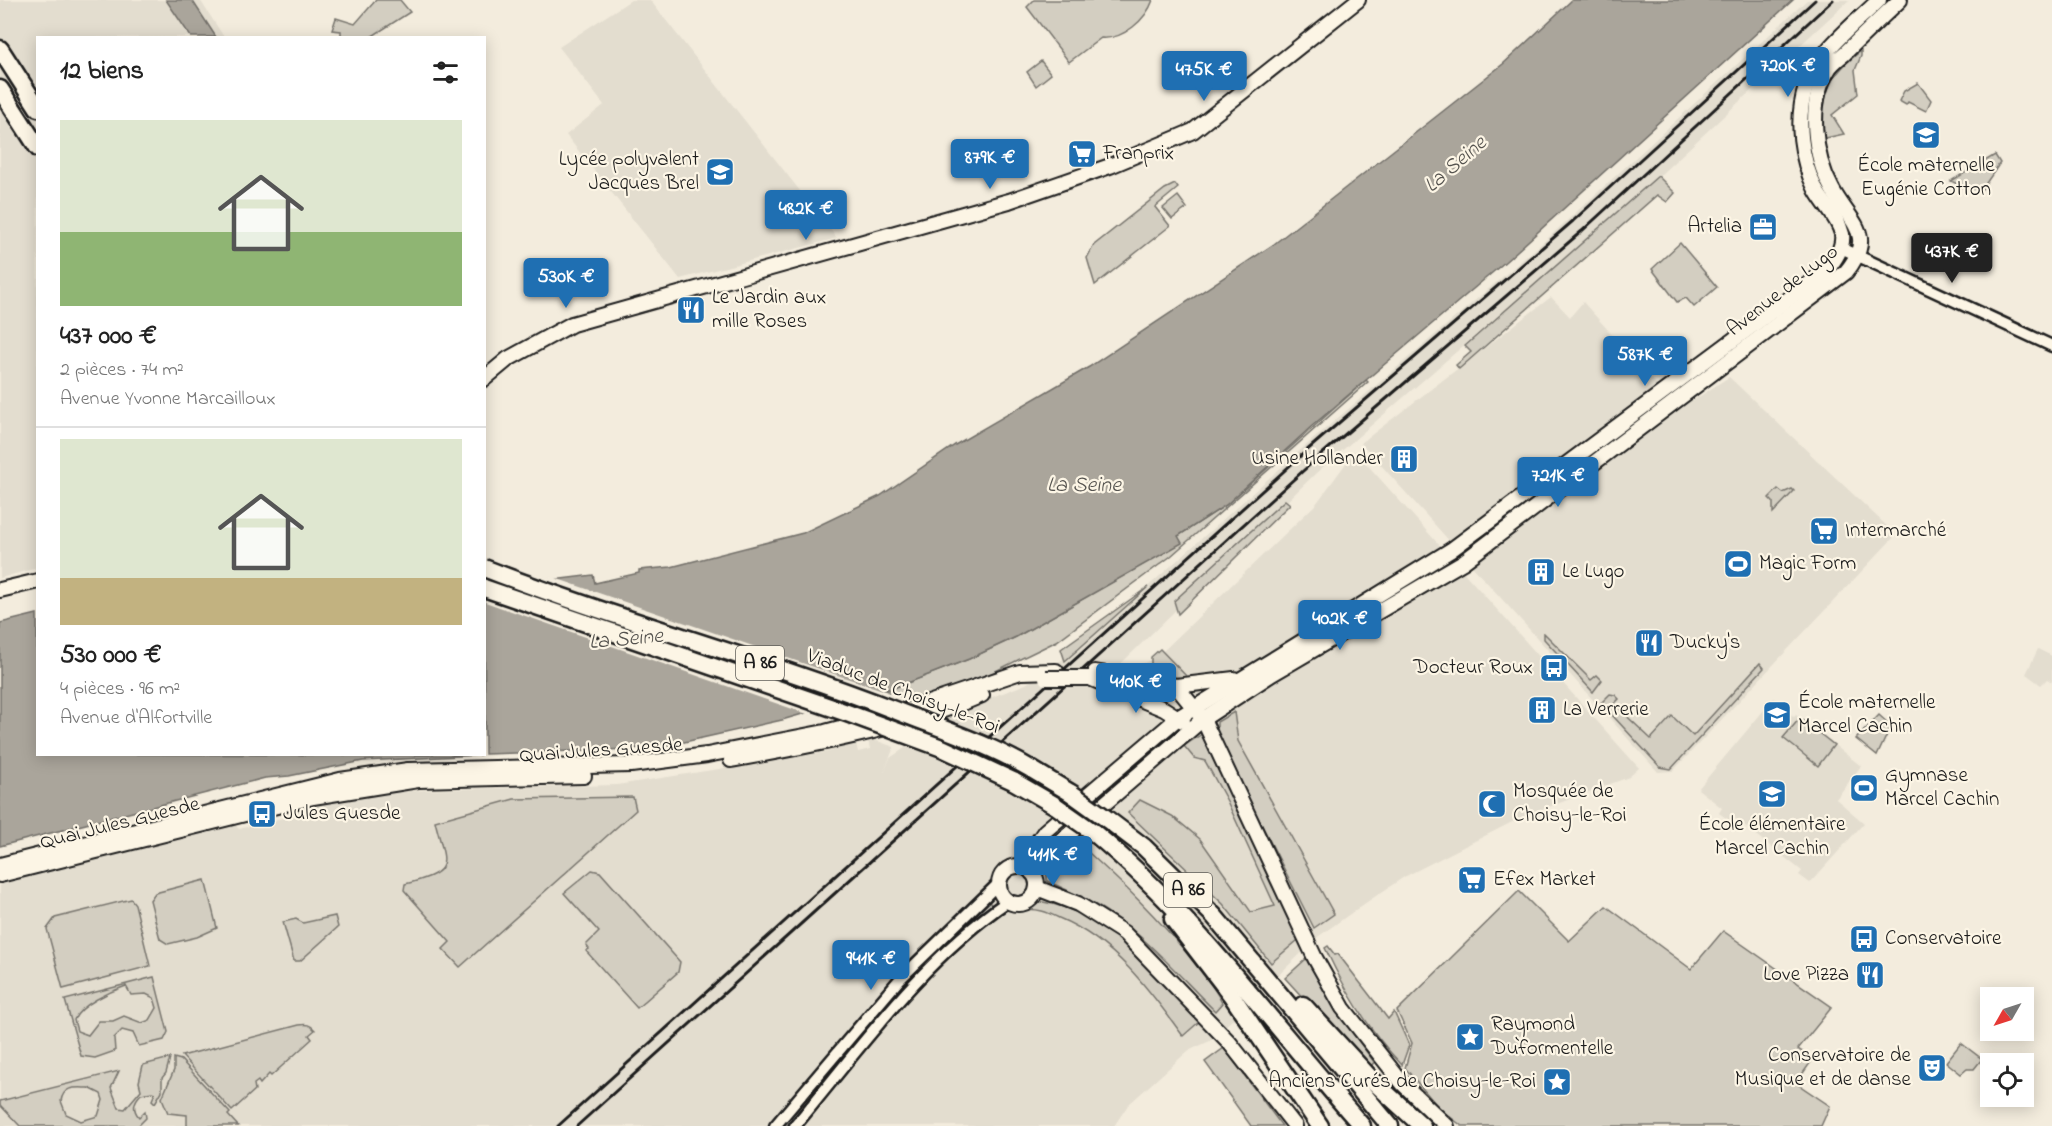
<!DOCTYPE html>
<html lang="fr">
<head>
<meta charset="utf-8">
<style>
	:root { --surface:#fff; --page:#f6f6f6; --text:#222; --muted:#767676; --line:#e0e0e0; --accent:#1f6fb2 }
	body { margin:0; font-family:"Indie Flower",sans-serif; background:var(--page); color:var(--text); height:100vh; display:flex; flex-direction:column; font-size:22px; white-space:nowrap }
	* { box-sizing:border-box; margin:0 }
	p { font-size:20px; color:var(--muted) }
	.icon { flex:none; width:33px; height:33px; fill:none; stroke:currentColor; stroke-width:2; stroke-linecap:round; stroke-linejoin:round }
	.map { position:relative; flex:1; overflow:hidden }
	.sheet { position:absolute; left:36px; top:36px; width:450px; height:720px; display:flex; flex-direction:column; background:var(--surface); border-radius:0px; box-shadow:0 3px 15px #0003 }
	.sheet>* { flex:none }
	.needle { width:39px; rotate:231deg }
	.controls { position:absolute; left:1980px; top:987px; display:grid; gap:12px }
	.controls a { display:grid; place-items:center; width:54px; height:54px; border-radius:0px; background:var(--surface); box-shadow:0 3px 15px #0003; font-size:30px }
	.price { position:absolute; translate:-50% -51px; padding:0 14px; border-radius:6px; background:var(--accent); color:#fff; font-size:20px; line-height:39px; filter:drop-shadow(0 2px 3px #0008) }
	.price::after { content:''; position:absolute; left:50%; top:36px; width:18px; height:14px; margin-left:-9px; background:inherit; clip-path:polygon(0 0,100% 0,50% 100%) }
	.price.current { background:#222; color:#fff }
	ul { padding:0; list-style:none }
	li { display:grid; align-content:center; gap:12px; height:318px; padding:0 24px }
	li+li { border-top:2px solid var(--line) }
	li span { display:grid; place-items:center; height:186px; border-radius:0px; color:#555 }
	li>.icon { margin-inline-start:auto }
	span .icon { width:108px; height:108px; fill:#fffc; stroke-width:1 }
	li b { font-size:26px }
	h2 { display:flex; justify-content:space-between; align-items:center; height:72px; padding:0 24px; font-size:26px }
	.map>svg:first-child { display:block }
	.built { fill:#e3ddcf }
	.green { fill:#d3cec1; stroke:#78756e; stroke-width:1.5; fill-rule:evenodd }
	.water { fill:#aaa59b; stroke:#716e68; stroke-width:1.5 }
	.pier { fill:#f3ecdd }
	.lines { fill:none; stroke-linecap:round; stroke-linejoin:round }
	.minor-casing { stroke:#1c1c1c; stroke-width:15 }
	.major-casing { stroke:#1c1c1c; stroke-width:18 }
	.highway-casing { stroke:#1c1c1c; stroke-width:21 }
	.minor { stroke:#fcf5e5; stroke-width:10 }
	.major { stroke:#fcf5e5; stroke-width:14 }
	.highway { stroke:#fcf5e5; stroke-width:16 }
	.rail { stroke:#1c1c1c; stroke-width:3 }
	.major-bridge-casing { stroke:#1c1c1c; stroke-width:18; stroke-linecap:butt }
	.highway-bridge-casing { stroke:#1c1c1c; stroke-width:21; stroke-linecap:butt }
	.major-bridge { stroke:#fcf5e5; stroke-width:14 }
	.highway-bridge { stroke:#fcf5e5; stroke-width:16 }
	.labels { text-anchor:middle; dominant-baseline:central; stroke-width:4.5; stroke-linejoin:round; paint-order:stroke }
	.shield { fill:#fcf5e5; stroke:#5f5d58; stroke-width:1.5 }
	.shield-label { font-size:20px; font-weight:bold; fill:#1c1c1c }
	.poi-label { font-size:21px; fill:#1c1c1c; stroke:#fcf5e5; text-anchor:start }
	.street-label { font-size:21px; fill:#1c1c1c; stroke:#fcf5e5 }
	.water-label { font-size:22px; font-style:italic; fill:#55534f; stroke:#fcf5e5 }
</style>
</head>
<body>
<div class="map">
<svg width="2052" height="1126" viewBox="0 0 2052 1126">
	<rect width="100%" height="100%" fill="#f3ecdd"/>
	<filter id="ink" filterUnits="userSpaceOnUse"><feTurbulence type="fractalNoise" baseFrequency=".0167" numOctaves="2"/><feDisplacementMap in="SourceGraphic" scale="12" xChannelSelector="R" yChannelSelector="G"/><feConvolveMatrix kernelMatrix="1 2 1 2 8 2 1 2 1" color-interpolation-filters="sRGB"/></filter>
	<g filter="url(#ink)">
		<!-- built -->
		<g class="built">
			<polygon points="0,0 200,0 224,37 38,38 37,568 0,578"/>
			<polygon points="631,0 650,0 837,238 680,279 566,135 604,105 559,47"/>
			<polygon points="1807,0 1849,0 1646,188 1316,473 1097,687 1158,656 1316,504 1355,451 1639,768 1629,777 1522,817 1404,877 1364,904 1319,936 1210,1041 1188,1051 1128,1105 1114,1126 0,1126 0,884 235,825 239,829 286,817 287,812 353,795 425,790 617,785 827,752 856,743 858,752 870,749 868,740 872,739 894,747 884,772 890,758 966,707 1026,684 1077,650 1304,447 1548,238"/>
			<polygon points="1551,297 1570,317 1583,302 1658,386 1694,400 1729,377 1891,530 1894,537 1673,771 1658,772 1361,443"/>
			<polygon points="2038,649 2052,656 2052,682 2047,679 2041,685 2026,674"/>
			<polygon points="1774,698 1794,717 1796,715 1861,766 1836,799 1864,823 1810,883 1799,875 1802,871 1743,825 1740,828 1741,823 1733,817 1730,821 1719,813 1722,808 1698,789"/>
		</g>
		<!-- green -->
		<g class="green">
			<polygon points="376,0 400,0 410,12 371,37 341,37 341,31 332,30 336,18 355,24"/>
			<path d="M1034,0H1153C1146,20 1123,40 1101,38L1069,62L1027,7Z"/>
			<path d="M1861,51V56L1855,70L1858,94L1832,115L1844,134L1821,139C1824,95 1824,79 1861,51Z"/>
			<polygon points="1041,61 1051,74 1036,86 1027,72"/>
			<polygon points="1918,83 1931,100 1926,111 1908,102 1906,105 1899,101 1904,91"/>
			<polygon points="1995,155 2000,163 1982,189 1967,189 1951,181"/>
			<polygon points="1658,176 1675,193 1667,202 1657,195 1459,369 1456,365 1471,352 1465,346"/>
			<polygon points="1175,184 1178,188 1155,207 1170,226 1095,285 1087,258 1094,245 1165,189"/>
			<polygon points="1178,196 1187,208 1172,219 1163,208"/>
			<polygon points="1680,243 1717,287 1694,307 1686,298 1677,302 1652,269"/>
			<polygon points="1366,380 1368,382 1171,556 1057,641 926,705 886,691 969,659 1016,637 1181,543 1178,536 1226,505"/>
			<polygon points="1778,489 1783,493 1792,489 1794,491 1773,513 1773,502 1769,498"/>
			<polygon points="1285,500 1290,504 1178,614 1174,601"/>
			<polygon points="1148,587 1065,661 1061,649"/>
			<polygon points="1544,633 1591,680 1597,675 1602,680 1593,692 1544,639"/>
			<polygon points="1160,649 1189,679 1151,674 1151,657"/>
			<polygon points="1760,663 1764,668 1671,769 1660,767 1601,703 1610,694 1615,695 1619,699 1614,704 1651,739 1672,716 1693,736"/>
			<polygon points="1234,712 1238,741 1334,914 1314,928 1240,782 1217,731 1217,722"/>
			<polygon points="1879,715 1891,726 1877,756 1856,739"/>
			<polygon points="1800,718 1834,745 1818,766 1783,738"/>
			<polygon points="1202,734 1298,940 1271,963 1223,904 1128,813 1140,800 1172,816 1200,839 1251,912 1275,906 1227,801 1205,761 1194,758 1184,746"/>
			<path d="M633,797L636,810L460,967L443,949L450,942L404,890L405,884C456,871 446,866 435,821L514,799Z"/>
			<path d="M1078,843C1119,880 1159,918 1193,961C1204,975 1215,987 1222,1003L1215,1011C1182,979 1151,941 1113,916C1092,901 1070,891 1047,881C1045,861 1064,854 1078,843Z"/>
			<polygon points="592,870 600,872 680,962 678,972 637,1008 586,951 589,949 586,945 599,932 564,893"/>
			<polygon points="205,880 217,928 197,937 168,944 160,939 150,900 155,893"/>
			<polygon points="1519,891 1569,941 1606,906 1691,969 1723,931 1832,1007 1798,1049 1813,1059 1796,1083 1830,1106 1821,1126 1462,1126 1440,1109 1405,1068 1412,1043 1397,1011"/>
			<polygon points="131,899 135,904 150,966 63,989 47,929 55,918"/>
			<polygon points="988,900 992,906 926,964 903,988 786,1126 781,1126 909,976"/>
			<path d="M1043,902C1111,914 1156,974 1200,1021L1183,1036C1149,989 1114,941 1059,918C1047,912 1037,908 1024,910L1033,904Z"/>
			<polygon points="335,916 338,927 300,961 294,961 283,922 296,919 303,923"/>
			<path d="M1328,946L1335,955L1338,954L1388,1019L1394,1012L1409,1045L1402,1065C1369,1031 1345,991 1325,948Z"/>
			<polygon points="1306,959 1338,1013 1374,1062 1369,1070 1285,978"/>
			<path d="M154,977L168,1032L164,1040L139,1046L133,1033L122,1030L114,1038L115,1051L95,1058L81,1056L65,1000ZM126,986L131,995L146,994L154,998L157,1008L150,1020L142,1023L124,1016L113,1021H99L88,1035L77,1031L74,1020C80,1005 111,991 126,986Z"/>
			<path d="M299,1025C307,1024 310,1024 315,1030L309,1035L312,1039L271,1076L269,1074L260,1084L258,1081L254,1084L255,1090L232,1111L182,1056Z"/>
			<polygon points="1961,1043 1982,1059 1974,1069 1967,1069 1961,1074 1946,1062"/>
			<polygon points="1224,1048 1282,1126 1251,1126 1205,1062"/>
			<path d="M170,1058L166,1073L162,1078V1091L155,1103L152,1100L155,1093L152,1092L141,1094C134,1101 132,1109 139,1117L145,1111L146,1118L138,1126H20L0,1105V1101L119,1071L111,1088L119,1108L125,1109L141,1090L139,1082L143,1065ZM89,1088L101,1094L103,1100L98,1116L81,1121L66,1114L61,1101C64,1085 76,1088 89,1088Z"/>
			<polygon points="174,1058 181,1060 230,1113 228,1115 238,1126 187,1126 187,1115 168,1113 162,1098 174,1070"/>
		</g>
		<!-- water -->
		<g class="water">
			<polygon points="166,0 192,0 216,37 191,37"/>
			<polygon points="1572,0 1793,0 1506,261 1312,426 1226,505 1178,536 1182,543 1016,637 969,659 905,684 782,720 671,745 631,749 485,754 484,581 545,581 593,575 595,583 639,573 639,570 671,567 803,533 880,496 955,445 1089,367 1274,244 1503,64"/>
			<polygon points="37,614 38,754 480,755 363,761 289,776 265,778 0,846 0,623"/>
		</g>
		<!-- pier -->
		<polygon class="pier" points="552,577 837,675 889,692 810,715 485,602 484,578"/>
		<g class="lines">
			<!-- minor casing -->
			<g class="minor-casing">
				<g id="minor">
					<polyline points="1841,248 2052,346"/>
					<polyline points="775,1126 899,980 998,884"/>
					<path d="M795,1126C861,1047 922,960 1008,901"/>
				</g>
			</g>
			<!-- major casing -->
			<g class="major-casing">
				<g id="major">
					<polyline points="484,379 508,359 572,324 1009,201 1110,166 1193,131 1358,0"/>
					<polyline points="0,590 38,581"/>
					<polyline points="1095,672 1176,686 1234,679"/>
					<polyline points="1092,679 1164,709 1183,721"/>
					<polyline points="1176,686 1203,719 1315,958 1343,1008 1403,1084 1447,1126"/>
					<path d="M731,760C814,745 904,729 982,695"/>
					<polyline points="0,865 340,780 408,770 631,765 707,755 825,732 911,709 1020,672 1056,671"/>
					<circle cx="1018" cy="885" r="19"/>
					<path d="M1021,866L1045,831L1178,718L1451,550L1826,271C1834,261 1844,248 1842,234C1838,217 1824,205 1816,190C1801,160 1795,120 1806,87C1818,51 1853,26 1879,0"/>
					<path d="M1032,873L1039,860L1203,719L1272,674L1463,562L1846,272C1877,234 1850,223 1832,189C1814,156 1807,104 1828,70C1831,64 1838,59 1844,54C1862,36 1881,18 1900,0"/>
					<polyline points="0,875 313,797 418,780 584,776"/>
					<polyline points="1037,888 1078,904 1124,933 1229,1042 1295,1126"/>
				</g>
			</g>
			<!-- highway casing -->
			<g class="highway-casing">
				<g id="highway">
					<polyline points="0,49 38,108"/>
					<polyline points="0,89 38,148"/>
					<polyline points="1031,769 1071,793"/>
					<polyline points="1013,781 1056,806"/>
					<polyline points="1107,819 1144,847 1214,916 1390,1126"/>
					<path d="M1093,832C1196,917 1274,1027 1362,1126"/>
					<polyline points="1173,919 1232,996 1320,1126"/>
					<polyline points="1303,1005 1372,1080 1422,1126"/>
				</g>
			</g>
			<!-- minor -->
			<use href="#minor" class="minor"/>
			<!-- major -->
			<use href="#major" class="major"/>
			<!-- highway -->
			<use href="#highway" class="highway"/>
			<!-- rail -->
			<g class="rail">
				<polyline points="558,1126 1305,452 1573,221 1815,0"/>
				<polyline points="577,1126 1314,461 1582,231 1833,0"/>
			</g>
			<!-- major-bridge casing -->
			<g class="major-bridge-casing">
				<polyline id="major-bridge" points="1046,678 1089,678"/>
			</g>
			<!-- highway-bridge casing -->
			<g class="highway-bridge-casing">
				<g id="highway-bridge">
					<path d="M484,568C620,621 761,658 897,711C942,729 989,744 1031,769"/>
					<polyline points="484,588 847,713 942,748 1013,781"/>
					<polyline points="1071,793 1107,819"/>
					<polyline points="1056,806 1093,832"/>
				</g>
			</g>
			<!-- major-bridge -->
			<use href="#major-bridge" class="major-bridge"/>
			<!-- highway-bridge -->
			<use href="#highway-bridge" class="highway-bridge"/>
		</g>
	</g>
	<!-- icons -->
	<defs>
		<g id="school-square" transform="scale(1.5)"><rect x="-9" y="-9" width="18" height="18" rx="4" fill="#1f6fb2" stroke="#fcf5e5"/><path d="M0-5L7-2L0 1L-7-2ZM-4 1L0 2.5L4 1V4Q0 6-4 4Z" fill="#fff"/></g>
		<g id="supermarket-square" transform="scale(1.5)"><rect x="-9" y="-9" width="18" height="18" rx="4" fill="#1f6fb2" stroke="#fcf5e5"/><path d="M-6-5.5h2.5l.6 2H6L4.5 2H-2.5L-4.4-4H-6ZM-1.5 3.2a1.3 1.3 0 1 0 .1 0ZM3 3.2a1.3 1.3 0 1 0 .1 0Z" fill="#fff"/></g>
		<g id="office-square" transform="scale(1.5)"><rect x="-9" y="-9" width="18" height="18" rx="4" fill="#1f6fb2" stroke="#fcf5e5"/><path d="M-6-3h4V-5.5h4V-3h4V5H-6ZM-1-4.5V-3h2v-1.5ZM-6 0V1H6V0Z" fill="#fff"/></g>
		<g id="restaurant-square" transform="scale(1.5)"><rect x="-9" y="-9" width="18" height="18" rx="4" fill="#1f6fb2" stroke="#fcf5e5"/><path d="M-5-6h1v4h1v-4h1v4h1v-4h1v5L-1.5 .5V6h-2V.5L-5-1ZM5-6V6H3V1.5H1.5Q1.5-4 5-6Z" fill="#fff"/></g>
		<g id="building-square" transform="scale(1.5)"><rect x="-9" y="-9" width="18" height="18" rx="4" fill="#1f6fb2" stroke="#fcf5e5"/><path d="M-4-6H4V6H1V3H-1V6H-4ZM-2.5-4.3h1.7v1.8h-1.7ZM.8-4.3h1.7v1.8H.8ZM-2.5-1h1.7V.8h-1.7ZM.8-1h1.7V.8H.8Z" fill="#fff"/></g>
		<g id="stadium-square" transform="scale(1.5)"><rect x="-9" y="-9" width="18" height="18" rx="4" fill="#1f6fb2" stroke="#fcf5e5"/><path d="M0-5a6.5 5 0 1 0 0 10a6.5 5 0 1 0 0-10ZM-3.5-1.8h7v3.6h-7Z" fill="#fff"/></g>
		<g id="bus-square" transform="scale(1.5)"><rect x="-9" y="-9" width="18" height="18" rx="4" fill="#1f6fb2" stroke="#fcf5e5"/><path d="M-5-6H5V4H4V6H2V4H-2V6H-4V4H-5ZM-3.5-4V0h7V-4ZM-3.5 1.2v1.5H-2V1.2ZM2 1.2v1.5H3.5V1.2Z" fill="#fff"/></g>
		<g id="mosque-square" transform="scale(1.5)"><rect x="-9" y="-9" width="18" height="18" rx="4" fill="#1f6fb2" stroke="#fcf5e5"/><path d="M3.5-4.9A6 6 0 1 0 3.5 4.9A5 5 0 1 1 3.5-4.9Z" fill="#fff"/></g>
		<g id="sight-square" transform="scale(1.5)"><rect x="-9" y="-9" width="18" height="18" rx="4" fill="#1f6fb2" stroke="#fcf5e5"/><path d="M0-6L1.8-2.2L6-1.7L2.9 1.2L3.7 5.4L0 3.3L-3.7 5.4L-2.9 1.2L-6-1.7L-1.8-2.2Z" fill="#fff"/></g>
		<g id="theatre-square" transform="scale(1.5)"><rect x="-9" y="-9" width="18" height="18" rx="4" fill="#1f6fb2" stroke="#fcf5e5"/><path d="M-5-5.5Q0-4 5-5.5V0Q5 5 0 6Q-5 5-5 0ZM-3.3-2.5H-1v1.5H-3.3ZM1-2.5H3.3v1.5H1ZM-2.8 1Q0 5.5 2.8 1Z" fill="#fff"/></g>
	</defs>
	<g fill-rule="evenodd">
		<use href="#school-square" x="1926" y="135"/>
		<use href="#supermarket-square" x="1082" y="154"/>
		<use href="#school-square" x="720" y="172"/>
		<use href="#office-square" x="1763" y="227"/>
		<use href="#restaurant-square" x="691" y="310"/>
		<use href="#building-square" x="1404" y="459"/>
		<use href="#supermarket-square" x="1824" y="531"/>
		<use href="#stadium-square" x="1738" y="564"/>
		<use href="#building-square" x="1541" y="572"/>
		<use href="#restaurant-square" x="1649" y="643"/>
		<use href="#bus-square" x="1554" y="668"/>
		<use href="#building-square" x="1542" y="710"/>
		<use href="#school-square" x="1777" y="715"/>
		<use href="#stadium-square" x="1864" y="788"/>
		<use href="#school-square" x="1772" y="794"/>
		<use href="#mosque-square" x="1492" y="804"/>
		<use href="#bus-square" x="262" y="814"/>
		<use href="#supermarket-square" x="1472" y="880"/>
		<use href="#bus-square" x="1864" y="939"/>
		<use href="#restaurant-square" x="1870" y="975"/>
		<use href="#sight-square" x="1470" y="1037"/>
		<use href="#theatre-square" x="1932" y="1068"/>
		<use href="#sight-square" x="1557" y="1082"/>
	</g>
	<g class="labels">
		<!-- shield labels -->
		<g class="shield">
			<rect x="736" y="646" width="48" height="34" rx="4.5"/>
			<rect x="1164" y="873" width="48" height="34" rx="4.5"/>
		</g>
		<g class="shield-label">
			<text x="760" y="663">A 86</text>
			<text x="1188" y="890">A 86</text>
		</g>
		<!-- poi labels -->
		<g class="poi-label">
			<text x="1103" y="154">Franprix</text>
			<text x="699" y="160" text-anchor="end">Lycée polyvalent<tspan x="699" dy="24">Jacques Brel</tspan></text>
			<text x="1926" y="166" text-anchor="middle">École maternelle<tspan x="1926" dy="24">Eugénie Cotton</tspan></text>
			<text x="1742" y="227" text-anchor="end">Artelia</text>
			<text x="712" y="298">Le Jardin aux<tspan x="712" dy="24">mille Roses</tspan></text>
			<text x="1383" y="459" text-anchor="end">Usine Hollander</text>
			<text x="1845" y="531">Intermarché</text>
			<text x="1759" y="564">Magic Form</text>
			<text x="1562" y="572">Le Lugo</text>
			<text x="1670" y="643">Ducky's</text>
			<text x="1533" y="668" text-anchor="end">Docteur Roux</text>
			<text x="1798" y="703">École maternelle<tspan x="1798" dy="24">Marcel Cachin</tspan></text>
			<text x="1563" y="710">La Verrerie</text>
			<text x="1885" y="776">Gymnase<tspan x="1885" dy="24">Marcel Cachin</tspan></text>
			<text x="1513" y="792">Mosquée de<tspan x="1513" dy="24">Choisy-le-Roi</tspan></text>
			<text x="283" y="814">Jules Guesde</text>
			<text x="1772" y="825" text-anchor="middle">École élémentaire<tspan x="1772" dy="24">Marcel Cachin</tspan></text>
			<text x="1493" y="880">Efex Market</text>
			<text x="1885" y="939">Conservatoire</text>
			<text x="1849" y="975" text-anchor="end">Love Pizza</text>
			<text x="1491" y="1025">Raymond<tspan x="1491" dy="24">Duformentelle</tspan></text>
			<text x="1911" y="1056" text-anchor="end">Conservatoire de<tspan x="1911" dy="24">Musique et de danse</tspan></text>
			<text x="1536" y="1082" text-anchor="end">Anciens Curés de Choisy-le-Roi</text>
		</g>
		<!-- street labels -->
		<g class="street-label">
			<text transform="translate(1783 291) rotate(-38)">Avenue de Lugo</text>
			<text transform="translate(903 692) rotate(21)">Viaduc de Choisy-le-Roi</text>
			<text transform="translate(601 751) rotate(-4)">Quai Jules Guesde</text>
			<text transform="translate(120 824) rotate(-14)">Quai Jules Guesde</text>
		</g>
		<!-- water labels -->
		<g class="water-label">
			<text transform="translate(1456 165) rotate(-41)">La Seine</text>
			<text x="1084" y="486">La Seine</text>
			<text transform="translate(626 640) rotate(-5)">La Seine</text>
		</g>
	</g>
</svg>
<div class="controls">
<a><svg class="needle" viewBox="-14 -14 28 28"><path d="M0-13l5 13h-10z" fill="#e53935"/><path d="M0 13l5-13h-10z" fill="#767676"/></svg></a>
<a><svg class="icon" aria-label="locate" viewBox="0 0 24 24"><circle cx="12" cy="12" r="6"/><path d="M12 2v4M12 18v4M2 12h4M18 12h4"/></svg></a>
</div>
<b class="price" style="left:1788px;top:98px">720K €</b>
<b class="price" style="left:1204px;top:102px">475K €</b>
<b class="price" style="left:990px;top:190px">879K €</b>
<b class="price" style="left:806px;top:241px">482K €</b>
<b class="price current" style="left:1952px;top:284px">437K €</b>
<b class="price" style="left:566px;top:309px">530K €</b>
<b class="price" style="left:1645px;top:387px">587K €</b>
<b class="price" style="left:1558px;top:508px">721K €</b>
<b class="price" style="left:1340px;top:651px">402K €</b>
<b class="price" style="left:1136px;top:714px">410K €</b>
<b class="price" style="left:1053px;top:887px">411K €</b>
<b class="price" style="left:871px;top:991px">941K €</b>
<section class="sheet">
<h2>12 biens<svg class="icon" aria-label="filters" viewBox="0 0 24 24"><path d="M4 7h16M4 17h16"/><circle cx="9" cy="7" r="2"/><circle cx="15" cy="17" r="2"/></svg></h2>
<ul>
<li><span style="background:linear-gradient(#dfe7d0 60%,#8fb573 0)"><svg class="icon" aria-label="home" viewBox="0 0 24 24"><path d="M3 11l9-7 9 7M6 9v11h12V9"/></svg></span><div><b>437 000 €</b><p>2 pièces · 74 m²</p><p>Avenue Yvonne Marcailloux</p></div></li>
<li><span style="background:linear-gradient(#dfe7d0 75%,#c2b280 0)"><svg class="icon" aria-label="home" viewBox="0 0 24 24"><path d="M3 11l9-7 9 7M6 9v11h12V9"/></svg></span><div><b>530 000 €</b><p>4 pièces · 96 m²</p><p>Avenue d'Alfortville</p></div></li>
</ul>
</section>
</div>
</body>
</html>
